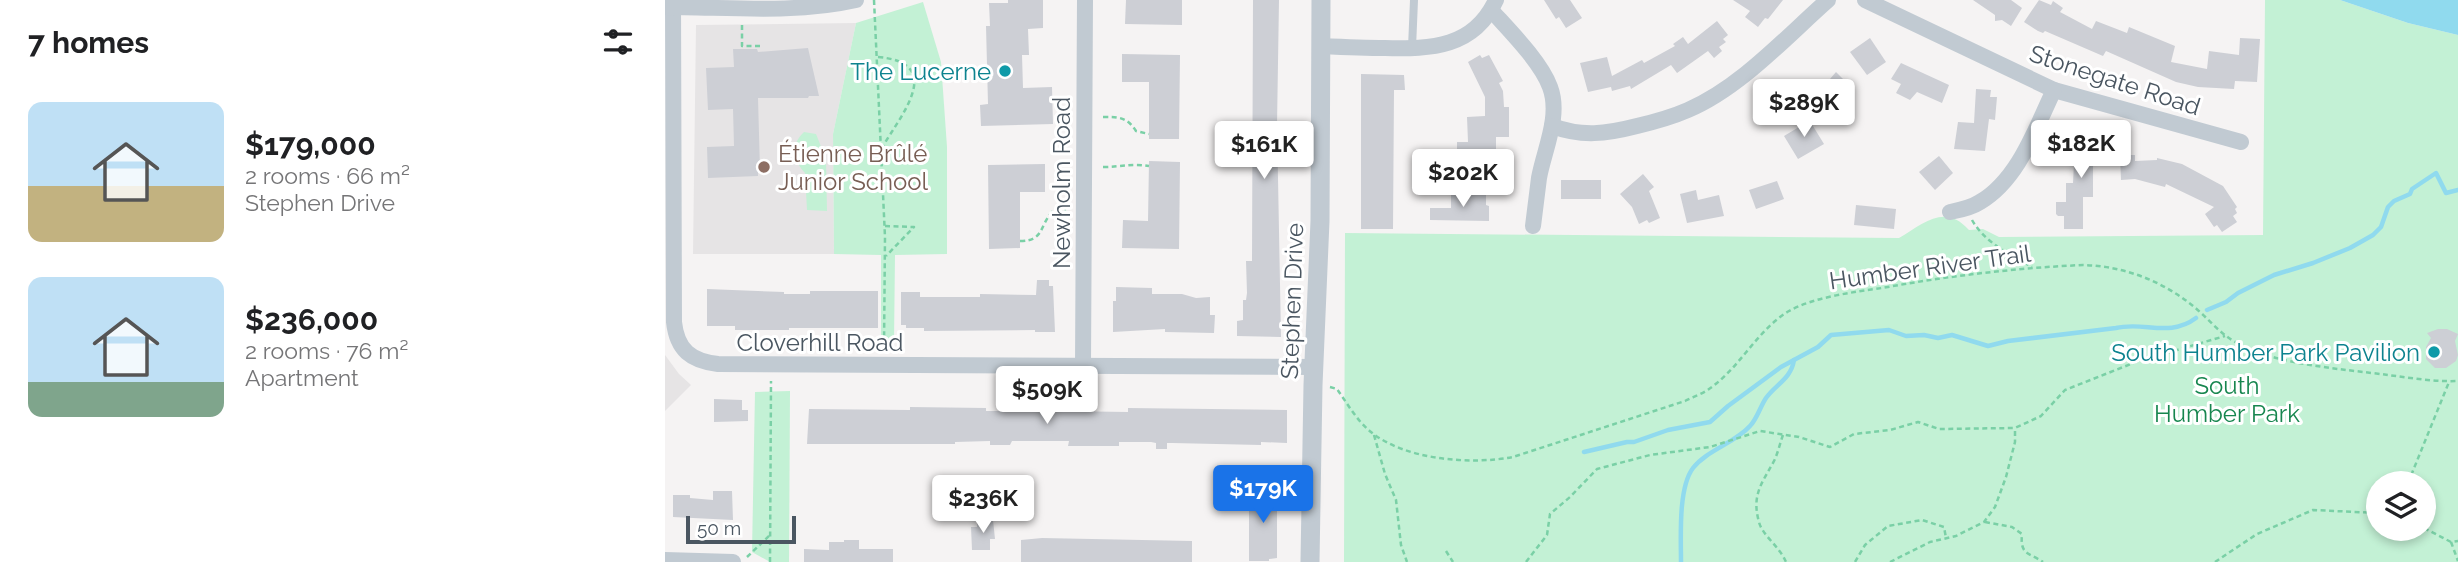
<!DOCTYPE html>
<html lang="en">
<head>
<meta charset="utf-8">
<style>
	:root { --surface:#fff; --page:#f2f2f2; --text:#202124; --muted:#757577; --accent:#1a73e8 }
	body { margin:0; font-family:Raleway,sans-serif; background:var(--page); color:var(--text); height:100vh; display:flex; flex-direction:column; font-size:26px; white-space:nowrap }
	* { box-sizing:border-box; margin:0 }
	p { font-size:23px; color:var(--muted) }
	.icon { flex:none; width:38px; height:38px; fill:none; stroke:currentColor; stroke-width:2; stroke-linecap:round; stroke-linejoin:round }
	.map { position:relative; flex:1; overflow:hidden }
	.drawer { display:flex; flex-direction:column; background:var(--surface); width:665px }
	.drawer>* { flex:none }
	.tools { position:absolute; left:1701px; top:471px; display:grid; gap:14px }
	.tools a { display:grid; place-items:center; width:70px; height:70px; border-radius:50%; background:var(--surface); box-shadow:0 4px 10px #0003; font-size:35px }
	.scale { position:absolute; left:21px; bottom:18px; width:110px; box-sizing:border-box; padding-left:7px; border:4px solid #4a5661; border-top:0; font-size:19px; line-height:24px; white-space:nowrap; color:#4a5661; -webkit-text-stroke:5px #fff; paint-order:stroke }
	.price { position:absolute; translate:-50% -60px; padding:0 16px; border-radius:7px; background:#fff; color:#222; font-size:23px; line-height:46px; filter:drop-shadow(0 2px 4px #0008) }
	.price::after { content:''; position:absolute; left:50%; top:42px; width:21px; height:16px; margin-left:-10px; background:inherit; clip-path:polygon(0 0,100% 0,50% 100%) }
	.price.on { background:var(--accent); color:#fff }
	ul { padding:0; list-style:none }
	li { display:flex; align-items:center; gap:21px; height:175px; padding:0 28px }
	li span { display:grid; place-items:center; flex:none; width:196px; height:140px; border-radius:14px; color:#555 }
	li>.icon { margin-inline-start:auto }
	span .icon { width:84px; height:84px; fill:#fffc; stroke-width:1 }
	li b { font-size:30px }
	h2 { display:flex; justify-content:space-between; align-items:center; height:84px; padding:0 28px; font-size:30px }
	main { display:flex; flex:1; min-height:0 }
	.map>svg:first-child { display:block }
	.education { fill:#e6e4e5 }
	.green { fill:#c3f1d5; fill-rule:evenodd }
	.water { fill:#90daee }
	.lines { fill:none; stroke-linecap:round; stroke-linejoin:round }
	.stream { stroke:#90daee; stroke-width:4.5 }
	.building { fill:#cdcfd5 }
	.path { stroke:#7ad0a6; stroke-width:2.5; stroke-dasharray:5 3.5; stroke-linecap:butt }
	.service { stroke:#c1cad2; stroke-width:8 }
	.minor { stroke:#c1cad2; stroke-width:16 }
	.tertiary { stroke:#c1cad2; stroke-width:19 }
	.culture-dot { fill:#0f9aa8; stroke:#fff; stroke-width:2.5 }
	.education-dot { fill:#8d6e63; stroke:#fff; stroke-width:2.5 }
	.labels { text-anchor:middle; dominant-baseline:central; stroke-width:6; stroke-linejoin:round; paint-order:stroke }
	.culture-label { font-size:24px; fill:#0d838f; stroke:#fff; text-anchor:end }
	.street-label { font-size:24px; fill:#4a5661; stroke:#fff }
	.education-label { font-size:24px; fill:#785e54; stroke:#fff; text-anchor:start }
	.park-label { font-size:24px; fill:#17864f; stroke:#fff }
</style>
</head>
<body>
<main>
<section class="drawer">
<h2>7 homes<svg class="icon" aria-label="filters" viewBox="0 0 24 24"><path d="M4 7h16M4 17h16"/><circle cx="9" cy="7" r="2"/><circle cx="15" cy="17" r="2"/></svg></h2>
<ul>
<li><span style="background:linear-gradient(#bfe0f5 60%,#c2b280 0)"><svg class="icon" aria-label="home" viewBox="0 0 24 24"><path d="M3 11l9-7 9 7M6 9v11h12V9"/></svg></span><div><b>$179,000</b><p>2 rooms · 66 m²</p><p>Stephen Drive</p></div></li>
<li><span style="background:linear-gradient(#bfe0f5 75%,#7fa58c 0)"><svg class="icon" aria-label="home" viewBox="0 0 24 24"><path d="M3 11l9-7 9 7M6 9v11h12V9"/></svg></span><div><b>$236,000</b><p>2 rooms · 76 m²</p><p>Apartment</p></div></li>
</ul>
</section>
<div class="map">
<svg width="1793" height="562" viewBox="0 0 1793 562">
	<rect width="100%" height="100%" fill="#f5f3f3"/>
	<!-- education -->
	<g class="education">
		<polygon points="191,23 168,134 169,254 28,254 31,25"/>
		<polygon points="0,355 14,374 26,385 0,411"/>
	</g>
	<!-- green -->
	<g class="green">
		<path d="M1600,0H1675L1743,23L1793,35V562H679L680,233L1234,238C1259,223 1280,203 1304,230L1318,229L1334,237L1598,235ZM1713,483H1759V528H1713Z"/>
		<polygon points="258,2 276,62 282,147 282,254 230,255 229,342 216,342 216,255 169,254 168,134 191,23"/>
		<path d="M139,132L151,134L161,159L162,211L142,210L140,173C128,160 125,145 139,132Z"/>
		<polygon points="125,391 124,562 105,562 87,552 90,392"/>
	</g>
	<!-- water -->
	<polygon class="water" points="1675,0 1793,0 1793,35 1743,23"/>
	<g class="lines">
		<!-- stream -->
		<g class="stream">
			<polyline points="1542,310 1561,302 1573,293 1609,275 1648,263 1685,248 1708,235 1716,227 1723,207 1729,201 1745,194 1747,189 1771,173 1781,193 1793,190"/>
			<path d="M919,452L962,442H969L1003,430L1045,422L1063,406L1116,367L1153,347L1166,335L1224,330L1241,336L1259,335L1273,338L1287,335L1323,346L1343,341L1451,328C1479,321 1504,338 1531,318"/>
			<path d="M1016,562C1016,537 1013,488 1028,468C1042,450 1070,443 1085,426C1092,419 1095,407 1101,398C1111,384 1126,379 1129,360"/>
		</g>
	</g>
	<!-- building -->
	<g class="building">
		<polygon points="343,0 378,0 378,28 363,29 364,55 357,55 358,88 387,87 388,124 316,126 315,105 323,104 321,26 325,26 324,3 343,3"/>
		<polygon points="461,0 517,0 517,25 460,24"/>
		<polygon points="588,0 614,0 612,125 616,337 572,336 572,321 578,320 578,300 581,300 582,293 581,261 587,261"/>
		<polygon points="879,0 905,0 917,18 901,28 894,17 891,19"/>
		<polygon points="1068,0 1118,0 1103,19 1100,18 1093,27 1080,17 1085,11"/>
		<polygon points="1308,0 1346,0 1357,8 1346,26 1337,20 1330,21 1330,15"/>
		<polygon points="1374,0 1386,5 1388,1 1398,8 1395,12 1427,29 1431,21 1462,33 1464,27 1510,46 1506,62 1542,69 1544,51 1574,55 1575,38 1595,39 1592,82 1570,81 1569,89 1533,87 1511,82 1441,51 1438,56 1380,31 1378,33 1373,31 1359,22"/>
		<polygon points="1052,21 1063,35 1058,39 1061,42 1054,47 1057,51 1049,58 1043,51 1012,73 1006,65 966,89 965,86 947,91 946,87 923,92 915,63 942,57 947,76 977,60 979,63 1010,46 1008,44 1018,37 1023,44"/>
		<polygon points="1205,38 1221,62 1202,75 1185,52"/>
		<polygon points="143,48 154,96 144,96 143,98 93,98 95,170 93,170 93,176 43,178 42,147 69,146 68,109 43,110 41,68 69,67 68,49 92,49 93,52"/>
		<polygon points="457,54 515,55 514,139 484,139 484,82 457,82"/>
		<polygon points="815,55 817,58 824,55 838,81 834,83 838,91 839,107 844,107 844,137 831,137 831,164 792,167 792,142 803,142 802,117 820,116 820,97 803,62"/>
		<polygon points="1236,63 1284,85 1277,103 1252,92 1245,100 1231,93 1236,84 1226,79"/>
		<polygon points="1171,72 1187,88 1160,114 1147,100"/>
		<polygon points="696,74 739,75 740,90 729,90 728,229 696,229"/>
		<polygon points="1311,89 1326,90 1325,97 1332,97 1330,120 1324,119 1320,151 1289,149 1293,122 1309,123"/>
		<polygon points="1143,118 1159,144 1133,159 1119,136 1134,127 1132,125"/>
		<polygon points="1414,133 1436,134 1436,165 1428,165 1428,197 1418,197 1418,229 1399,229 1399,216 1393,216 1391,214 1391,202 1401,202 1401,183 1408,183 1410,143 1414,143"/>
		<polygon points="1455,155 1470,155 1470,161 1492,160 1492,158 1517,164 1558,186 1572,207 1570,209 1572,213 1568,216 1572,222 1557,232 1552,225 1549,227 1540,214 1549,207 1501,184 1500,187 1470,179 1456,180"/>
		<polygon points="1274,156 1288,173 1270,190 1254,172"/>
		<polygon points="484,161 515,162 514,249 457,248 458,220 483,221"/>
		<polygon points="380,164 380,192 355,192 355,248 324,249 323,165"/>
		<polygon points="978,174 989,187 984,191 995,218 984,223 982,220 974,224 967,207 955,194"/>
		<rect x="896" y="180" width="40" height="19"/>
		<polygon points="1112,181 1119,199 1091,209 1084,190"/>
		<polygon points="1031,190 1033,200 1054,195 1059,216 1022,223 1015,194"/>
		<polygon points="786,193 821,194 821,205 824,206 824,221 765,220 765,208 786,208"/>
		<polygon points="1191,205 1231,209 1229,229 1189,225"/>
		<polygon points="372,280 384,280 384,286 388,286 390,332 370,332 370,330 259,331 259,328 241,328 241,325 236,325 236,292 255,292 255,297 315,297 315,294 371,295"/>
		<polygon points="451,287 487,288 487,294 517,294 531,298 545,297 545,315 550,315 549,333 500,332 500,329 448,332 448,301 451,301"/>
		<polygon points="42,289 119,292 119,294 145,294 145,291 213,291 213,328 124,328 124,330 70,330 70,326 42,326"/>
		<polygon points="1773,329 1782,329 1793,334 1790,341 1793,355 1791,361 1781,368 1770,368 1761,359 1761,347 1766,338 1762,333"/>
		<polygon points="49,399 77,400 77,410 83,410 83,421 49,422"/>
		<polygon points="245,407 321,408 321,411 353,411 353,407 395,407 395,411 463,412 463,408 622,410 622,443 596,442 596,445 507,443 502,443 502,449 491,449 491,443 486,442 454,442 454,446 403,446 404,441 347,441 345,445 325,445 325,441 290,442 290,444 142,444 144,409 245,410"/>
		<polygon points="584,490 612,490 612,558 604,559 604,561 584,561"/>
		<polygon points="48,491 67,491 68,520 8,517 8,495 25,495 25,498 48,500"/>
		<polygon points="312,520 328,520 330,539 325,539 325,550 307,550 306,527 312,527"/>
		<polygon points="377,538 527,541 527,562 356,562 356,540"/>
		<polygon points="179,540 194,540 194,549 228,549 228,562 139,562 139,549 164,550 164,542 179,542"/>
	</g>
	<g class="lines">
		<!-- path -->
		<g class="path">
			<polyline points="209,0 220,237 219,346"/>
			<polyline points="77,25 77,46 96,46"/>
			<path d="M213,57C281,63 236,115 218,146"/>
			<path d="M438,117C454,117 462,117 471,131L484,134"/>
			<path d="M438,167C456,167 465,163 484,166"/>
			<path d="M1307,220C1320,243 1346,255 1367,267"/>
			<polyline points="220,226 249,227 221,256"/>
			<path d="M355,241C380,241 374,225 388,211L401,209"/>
			<path d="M665,387L672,389C682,403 692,421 706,432C740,460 806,465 848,457L1020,401C1028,397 1037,394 1044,389C1075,368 1092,330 1124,311C1149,297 1189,292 1217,288C1283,276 1350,268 1418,265C1461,266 1503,283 1535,312C1547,323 1557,335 1572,343C1611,365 1678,369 1723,375C1746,378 1770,382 1793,381"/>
			<polyline points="709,435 720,474 731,500 736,545 742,562"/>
			<path d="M1118,435C1115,443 1113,453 1109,461C1098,482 1086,494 1094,522C1097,535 1115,547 1121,562"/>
			<polyline points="1743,483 1784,382"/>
			<path d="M1320,522L1347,527L1357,534C1355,555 1363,552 1378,562"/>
			<polyline points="1759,528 1786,542 1793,541"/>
			<polyline points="1786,542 1793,561"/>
			<polyline points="781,551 788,562"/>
			<polyline points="82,557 105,535"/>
			<polyline points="105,562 106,381"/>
			<polyline points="861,562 882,535 885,514 905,497 932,469 985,455 1045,447 1095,431 1134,437 1165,447 1189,434 1225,430 1253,422 1274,429 1350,428 1376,416 1400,390 1471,362 1560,336"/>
			<polyline points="1190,562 1200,545 1223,526 1257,520 1279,527 1281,538"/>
			<polyline points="1225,562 1265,542 1291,536 1319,522 1330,507 1341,477 1350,442 1350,428"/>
			<polyline points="1550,562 1592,534 1648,510 1713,513"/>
		</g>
		<!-- service -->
		<polyline class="service" points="747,48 749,0"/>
		<!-- minor -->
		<g class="minor">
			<path d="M8,0L9,322C12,350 26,361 53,364L649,367"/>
			<polyline points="1200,0 1389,90 1576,142"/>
			<path d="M0,7C63,7 130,14 191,0"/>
			<path d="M826,10C844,30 876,62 885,87C896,116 879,150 874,178C872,194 870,210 868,226"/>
			<path d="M656,46C677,47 699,48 720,48C766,49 809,48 831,0"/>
			<path d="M887,126C917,137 941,134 972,126C989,122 1007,117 1023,110C1075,88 1121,37 1163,0"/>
			<path d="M1285,212C1295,210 1306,208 1315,202C1354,179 1371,127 1389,90"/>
			<polyline points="418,366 420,0"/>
			<polyline points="0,560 68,562"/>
		</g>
		<!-- tertiary -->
		<polyline class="tertiary" points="645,562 648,385 655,221 656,0"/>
	</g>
	<!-- markers -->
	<g class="culture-dot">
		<circle cx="340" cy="71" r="7"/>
		<circle cx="1769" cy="352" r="7"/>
	</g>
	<circle class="education-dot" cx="99" cy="167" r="7"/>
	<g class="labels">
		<!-- culture labels -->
		<g class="culture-label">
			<text x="326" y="71">The Lucerne</text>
			<text x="1755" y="352">South Humber Park Pavilion</text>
		</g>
		<!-- street labels -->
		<g class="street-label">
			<text transform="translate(1450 80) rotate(18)">Stonegate Road</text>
			<text transform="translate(396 183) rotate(-90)">Newholm Road</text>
			<text transform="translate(1265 267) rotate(-8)">Humber River Trail</text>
			<text transform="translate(627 301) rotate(-88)">Stephen Drive</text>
			<text x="155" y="342">Cloverhill Road</text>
		</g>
		<!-- education labels -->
		<g class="education-label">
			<text x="113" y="153">Étienne Brûlé<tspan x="113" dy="28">Junior School</tspan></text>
		</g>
		<!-- park labels -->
		<g class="park-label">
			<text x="1562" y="385">South<tspan x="1562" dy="28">Humber Park</tspan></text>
		</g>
	</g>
</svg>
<div class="tools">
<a><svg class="icon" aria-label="layers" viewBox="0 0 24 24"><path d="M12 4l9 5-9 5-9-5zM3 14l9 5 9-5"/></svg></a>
</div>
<div class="scale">50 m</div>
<b class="price" style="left:1139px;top:139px">$289K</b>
<b class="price" style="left:1416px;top:180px">$182K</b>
<b class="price" style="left:599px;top:181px">$161K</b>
<b class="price" style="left:798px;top:209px">$202K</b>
<b class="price" style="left:382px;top:426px">$509K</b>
<b class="price on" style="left:598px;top:525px">$179K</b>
<b class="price" style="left:318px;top:535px">$236K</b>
</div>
</main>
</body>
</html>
